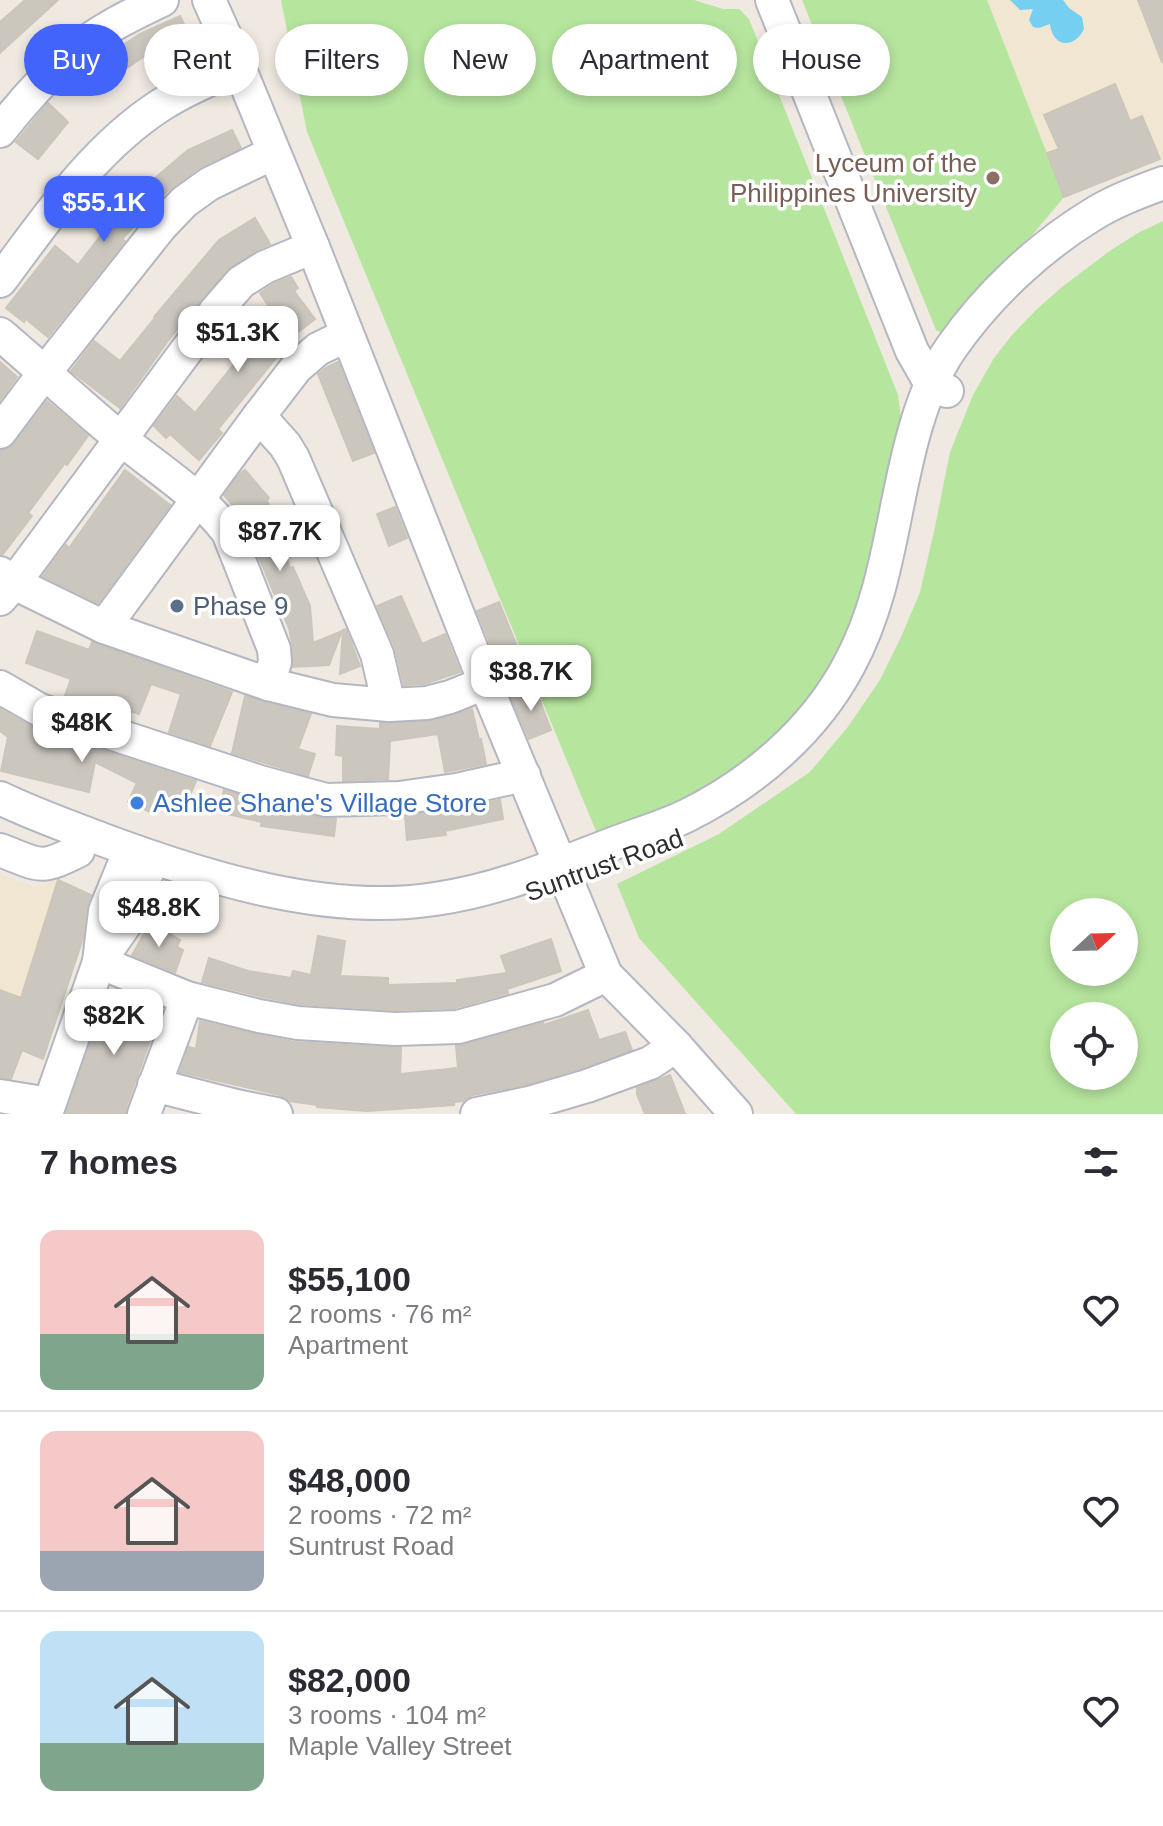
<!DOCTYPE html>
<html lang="en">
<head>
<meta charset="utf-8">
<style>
	:root { --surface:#fff; --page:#f7f7f7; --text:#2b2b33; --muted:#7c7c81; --line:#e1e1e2; --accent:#4264fb }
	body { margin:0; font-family:Arial,sans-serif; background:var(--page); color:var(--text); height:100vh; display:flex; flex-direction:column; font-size:30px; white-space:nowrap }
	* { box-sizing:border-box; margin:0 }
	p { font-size:26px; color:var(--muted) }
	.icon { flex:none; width:44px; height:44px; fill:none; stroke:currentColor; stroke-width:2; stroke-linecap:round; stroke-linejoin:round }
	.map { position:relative; height:1114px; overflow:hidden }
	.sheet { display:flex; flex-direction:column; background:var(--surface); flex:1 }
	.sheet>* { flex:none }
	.hud { position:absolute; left:24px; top:24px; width:1116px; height:72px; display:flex; gap:16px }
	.needle { width:52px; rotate:68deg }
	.tools { position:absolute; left:1050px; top:898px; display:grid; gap:16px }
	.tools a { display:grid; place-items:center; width:88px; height:88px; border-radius:50%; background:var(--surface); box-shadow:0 4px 12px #0003; font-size:40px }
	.price { position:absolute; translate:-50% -68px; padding:0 18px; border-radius:16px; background:#fff; color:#222; font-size:26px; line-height:52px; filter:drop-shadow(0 2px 4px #0008) }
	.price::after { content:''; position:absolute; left:50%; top:48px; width:24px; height:18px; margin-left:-12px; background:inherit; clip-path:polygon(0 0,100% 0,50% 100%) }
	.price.active { background:var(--accent); color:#fff }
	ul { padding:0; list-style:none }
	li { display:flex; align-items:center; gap:24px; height:200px; padding:0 40px }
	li+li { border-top:2px solid var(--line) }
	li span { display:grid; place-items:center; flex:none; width:224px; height:160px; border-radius:16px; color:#555 }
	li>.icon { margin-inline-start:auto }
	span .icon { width:96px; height:96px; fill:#fffc; stroke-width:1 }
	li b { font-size:34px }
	h2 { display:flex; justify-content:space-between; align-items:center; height:96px; padding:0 40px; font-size:34px }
	.tag { padding:0 28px; border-radius:36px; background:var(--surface); box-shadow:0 4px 12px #0003; font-size:28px; line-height:72px }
	.tag.active { background:var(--accent); color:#fff }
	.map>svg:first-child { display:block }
	.education { fill:#f0e6d1 }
	.green { fill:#b6e59e; fill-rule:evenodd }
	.water { fill:#75cff0 }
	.building { fill:#cbc7bf; stroke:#cbc5ba; stroke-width:2 }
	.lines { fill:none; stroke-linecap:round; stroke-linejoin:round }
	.minor-casing { stroke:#b4b7c1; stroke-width:36 }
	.minor { stroke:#fff; stroke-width:32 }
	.education-dot { fill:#8d6e63; stroke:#fff; stroke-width:3 }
	.service-dot { fill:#5c6f8a; stroke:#fff; stroke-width:3 }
	.shop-dot { fill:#3f7fe0; stroke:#fff; stroke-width:3 }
	.labels { text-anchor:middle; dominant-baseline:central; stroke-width:7; stroke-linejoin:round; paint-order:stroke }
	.education-label { font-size:26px; fill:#785e54; stroke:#fff; text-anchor:end }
	.service-label { font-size:26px; fill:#4e5e75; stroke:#fff; text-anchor:start }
	.shop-label { font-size:26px; fill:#366cbe; stroke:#fff; text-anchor:start }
	.street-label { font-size:26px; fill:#2e2e2e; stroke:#fff }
</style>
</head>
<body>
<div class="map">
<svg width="1163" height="1114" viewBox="0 0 1163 1114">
	<rect width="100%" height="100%" fill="#efe9e1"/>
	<!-- education -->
	<g class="education">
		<polygon points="802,0 1163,0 1163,158 1064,197 948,336 936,330"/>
		<polygon points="0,874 33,887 58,879 96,897 43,1059 0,1042"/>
	</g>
	<!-- green -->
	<g class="green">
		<polygon points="281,0 694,0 723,9 739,9 749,19 898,395 901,417 900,438 872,567 837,659 811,702 775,741 712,787 658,812 598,836 307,132"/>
		<polygon points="802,0 987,0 1064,197 948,336 936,330"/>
		<path d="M1163,221V1114H796L639,938L617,884L719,834L810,772L847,728L880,680L902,635L920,592L935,527L950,452L973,395L994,358L1012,335L1037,309L1062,287L1111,250L1138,233ZM1124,912V972H1064V912ZM1124,1016V1076H1064V1016Z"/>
	</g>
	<!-- water -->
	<path class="water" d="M1010,0H1063L1069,8L1082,17L1084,29C1074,49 1053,48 1050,24L1039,28L1033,27L1029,20L1033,9L1020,10Z"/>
	<!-- building -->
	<g class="building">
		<polygon points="25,0 58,0 0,53 0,22"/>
		<polygon points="1138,0 1163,0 1163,61 1162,62"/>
		<polygon points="180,16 189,35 152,51 112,78 101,60 140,34"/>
		<polygon points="1115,84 1130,121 1142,116 1160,159 1064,197 1047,153 1059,149 1044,115"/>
		<polygon points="48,103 68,122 38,159 16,142"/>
		<polygon points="232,130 241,148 200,167 165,193 122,239 125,241 48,337 26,319 24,322 6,308 55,246 78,265 118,213 117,212 139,188 141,190 188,150"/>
		<polygon points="255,218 270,244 255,251 227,270 170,338 120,408 71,371 94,341 120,361 155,318 154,317 219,240"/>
		<polygon points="291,277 298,288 294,291 315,319 277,348 281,352 218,429 222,433 199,460 170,434 166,438 154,426 177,396 195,413 269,320 267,318 273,313 260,293 274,284"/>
		<polygon points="0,362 17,377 0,400"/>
		<polygon points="338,362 374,453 353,461 318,374 327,367"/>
		<polygon points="47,401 88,436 67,465 65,463 28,513 32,516 3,554 0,554 0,451 8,449 15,443"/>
		<polygon points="125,470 170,505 98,603 43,576 66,545 69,548"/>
		<polygon points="245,470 269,498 267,500 290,568 293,567 310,606 313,643 342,631 329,665 293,667 293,648 289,628 245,525 239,513 224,495 238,476"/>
		<polygon points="395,507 407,538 389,546 377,514"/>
		<polygon points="401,596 422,644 445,634 460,672 424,684 404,685 395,647 377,606"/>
		<polygon points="499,602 516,644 494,653 477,611"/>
		<polygon points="346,629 360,666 340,674 343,630"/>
		<polygon points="37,631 89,650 92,642 232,692 210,746 169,732 181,694 151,684 139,714 115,706 113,714 64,698 71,679 26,663"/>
		<polygon points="535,688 551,730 529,739 511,697"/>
		<polygon points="245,696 311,714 298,749 315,754 308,776 232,753"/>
		<polygon points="0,709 34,728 196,781 186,804 160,792 150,812 128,802 137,783 95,762 89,792 1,771 8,737 0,731"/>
		<polygon points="472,709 479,740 481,739 486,764 445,772 438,734 390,741 388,779 343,781 343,756 336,755 337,726 380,729 380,723 432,721"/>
		<polygon points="224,790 321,818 336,819 334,836 261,826 262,822 219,812"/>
		<polygon points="500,800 503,819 445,831 446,835 407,840 405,816 459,809"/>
		<polygon points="58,880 91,895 86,908 83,938 43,1059 22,1050 11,1079 0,1077 0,990 21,998"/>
		<polygon points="150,923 180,940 177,947 183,950 175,973 132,955"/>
		<polygon points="318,936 345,941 340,976 388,978 388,985 457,983 457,980 507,973 501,956 551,939 561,971 507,989 508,993 455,1008 395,1010 300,1004 263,997 202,982 209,958 248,971 291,978 293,971 311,975"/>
		<polygon points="108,993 136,1006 139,999 162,1008 126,1107 125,1114 66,1114"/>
		<polygon points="588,1010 599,1040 625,1032 632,1050 581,1068 524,1085 473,1095 464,1101 454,1102 454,1105 367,1111 317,1107 317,1105 289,1101 280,1095 180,1072 189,1047 196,1049 200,1021 254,1034 295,1042 401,1048 400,1074 458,1068 456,1046 543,1023 544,1025"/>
		<polygon points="670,1075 685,1114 645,1114 637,1094 637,1088"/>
	</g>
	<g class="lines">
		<!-- minor casing -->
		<g class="minor-casing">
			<g id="minor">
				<polyline points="209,0 239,67 313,247 485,683 606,975 676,1046 736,1114"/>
				<polyline points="772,0 912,351 931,384 947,391"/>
				<path d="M0,131C21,104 45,77 71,54C97,31 131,15 162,0"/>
				<path d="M0,281C48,217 93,149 161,105C186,89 212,78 239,67"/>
				<path d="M0,334C41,369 80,405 121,439C158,469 199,494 228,532L274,649L275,662L268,684"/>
				<polyline points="259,416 285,445 293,458 377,654 389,705"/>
				<polyline points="0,432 45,372 161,226 184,202 209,184 273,153"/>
				<polyline points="0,573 14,583 104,627 268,684 333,700 389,705 427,703 450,697 485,683"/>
				<polyline points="0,599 14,583 215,312 241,282 265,267 313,247"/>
				<polyline points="104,627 259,416 296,368 318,349 347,335"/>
				<polyline points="0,687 40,710 260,782 326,800 399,798 456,790 524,775"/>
				<path d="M0,798C33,814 67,826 101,839C203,877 326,916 435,899C500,890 559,864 620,841C642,833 665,826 686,816C753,783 814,731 849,665C890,589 892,506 916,426C924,399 935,371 951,348C987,296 1038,248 1092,215C1114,201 1139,192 1163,183"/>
				<path d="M0,850C40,865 38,871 78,851"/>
				<polyline points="103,956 128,920 153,858"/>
				<polyline points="99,962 187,998 259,1016 298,1023 395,1029 458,1027 555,1000 606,975"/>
				<polyline points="154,1085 236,1106 276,1114"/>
				<polyline points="0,1096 49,1104"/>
				<polyline points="46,1114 99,962 105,911 130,850"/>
				<polyline points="144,1114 187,998"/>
				<polyline points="477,1114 529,1103 587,1086 650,1063 676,1046"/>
			</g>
		</g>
		<!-- minor -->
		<use href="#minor" class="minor"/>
	</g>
	<!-- markers -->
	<circle class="education-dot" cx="993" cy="178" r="8"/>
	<circle class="service-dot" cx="177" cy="606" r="8"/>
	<circle class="shop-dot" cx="137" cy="803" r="8"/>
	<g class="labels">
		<!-- education labels -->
		<g class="education-label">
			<text x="977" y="163">Lyceum of the<tspan x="977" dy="30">Philippines University</tspan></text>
		</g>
		<!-- service labels -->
		<g class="service-label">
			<text x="193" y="606">Phase 9</text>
		</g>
		<!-- shop labels -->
		<g class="shop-label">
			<text x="153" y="803">Ashlee Shane's Village Store</text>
		</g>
		<!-- street labels -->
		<g class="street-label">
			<text transform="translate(604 865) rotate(-20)">Suntrust Road</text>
		</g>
	</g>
</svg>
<div class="tools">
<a><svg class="needle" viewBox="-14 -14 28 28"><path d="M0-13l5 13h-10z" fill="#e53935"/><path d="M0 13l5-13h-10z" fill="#7c7c81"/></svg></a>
<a><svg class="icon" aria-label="locate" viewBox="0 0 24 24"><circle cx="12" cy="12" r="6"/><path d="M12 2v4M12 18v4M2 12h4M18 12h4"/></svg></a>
</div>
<b class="price active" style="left:104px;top:244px">$55.1K</b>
<b class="price" style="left:238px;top:374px">$51.3K</b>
<b class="price" style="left:280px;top:573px">$87.7K</b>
<b class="price" style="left:531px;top:713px">$38.7K</b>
<b class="price" style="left:82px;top:764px">$48K</b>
<b class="price" style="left:159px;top:949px">$48.8K</b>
<b class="price" style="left:114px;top:1057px">$82K</b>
<div class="hud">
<a class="tag active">Buy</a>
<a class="tag">Rent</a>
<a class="tag">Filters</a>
<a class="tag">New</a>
<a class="tag">Apartment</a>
<a class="tag">House</a>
</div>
</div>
<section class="sheet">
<h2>7 homes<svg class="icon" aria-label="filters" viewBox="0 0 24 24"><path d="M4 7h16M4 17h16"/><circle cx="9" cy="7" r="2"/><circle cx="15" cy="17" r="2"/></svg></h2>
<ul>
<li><span style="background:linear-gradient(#f6c9c9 65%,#7fa58c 0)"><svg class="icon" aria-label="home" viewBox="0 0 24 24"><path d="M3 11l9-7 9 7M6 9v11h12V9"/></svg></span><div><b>$55,100</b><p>2 rooms · 76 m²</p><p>Apartment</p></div><svg class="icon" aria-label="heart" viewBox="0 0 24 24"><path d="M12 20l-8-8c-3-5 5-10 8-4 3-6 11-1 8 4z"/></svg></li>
<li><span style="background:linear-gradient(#f6c9c9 75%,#9aa5b1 0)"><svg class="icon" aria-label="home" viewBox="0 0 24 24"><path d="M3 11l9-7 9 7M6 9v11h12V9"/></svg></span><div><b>$48,000</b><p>2 rooms · 72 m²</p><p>Suntrust Road</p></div><svg class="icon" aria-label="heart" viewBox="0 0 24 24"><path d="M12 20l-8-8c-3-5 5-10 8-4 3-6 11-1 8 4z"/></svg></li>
<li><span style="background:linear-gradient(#bfe0f5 70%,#7fa58c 0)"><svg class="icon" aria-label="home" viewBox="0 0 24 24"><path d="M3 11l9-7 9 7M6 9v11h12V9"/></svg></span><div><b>$82,000</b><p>3 rooms · 104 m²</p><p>Maple Valley Street</p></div><svg class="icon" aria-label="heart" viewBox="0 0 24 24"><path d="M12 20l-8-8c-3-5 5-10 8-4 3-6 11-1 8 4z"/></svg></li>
</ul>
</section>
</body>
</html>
